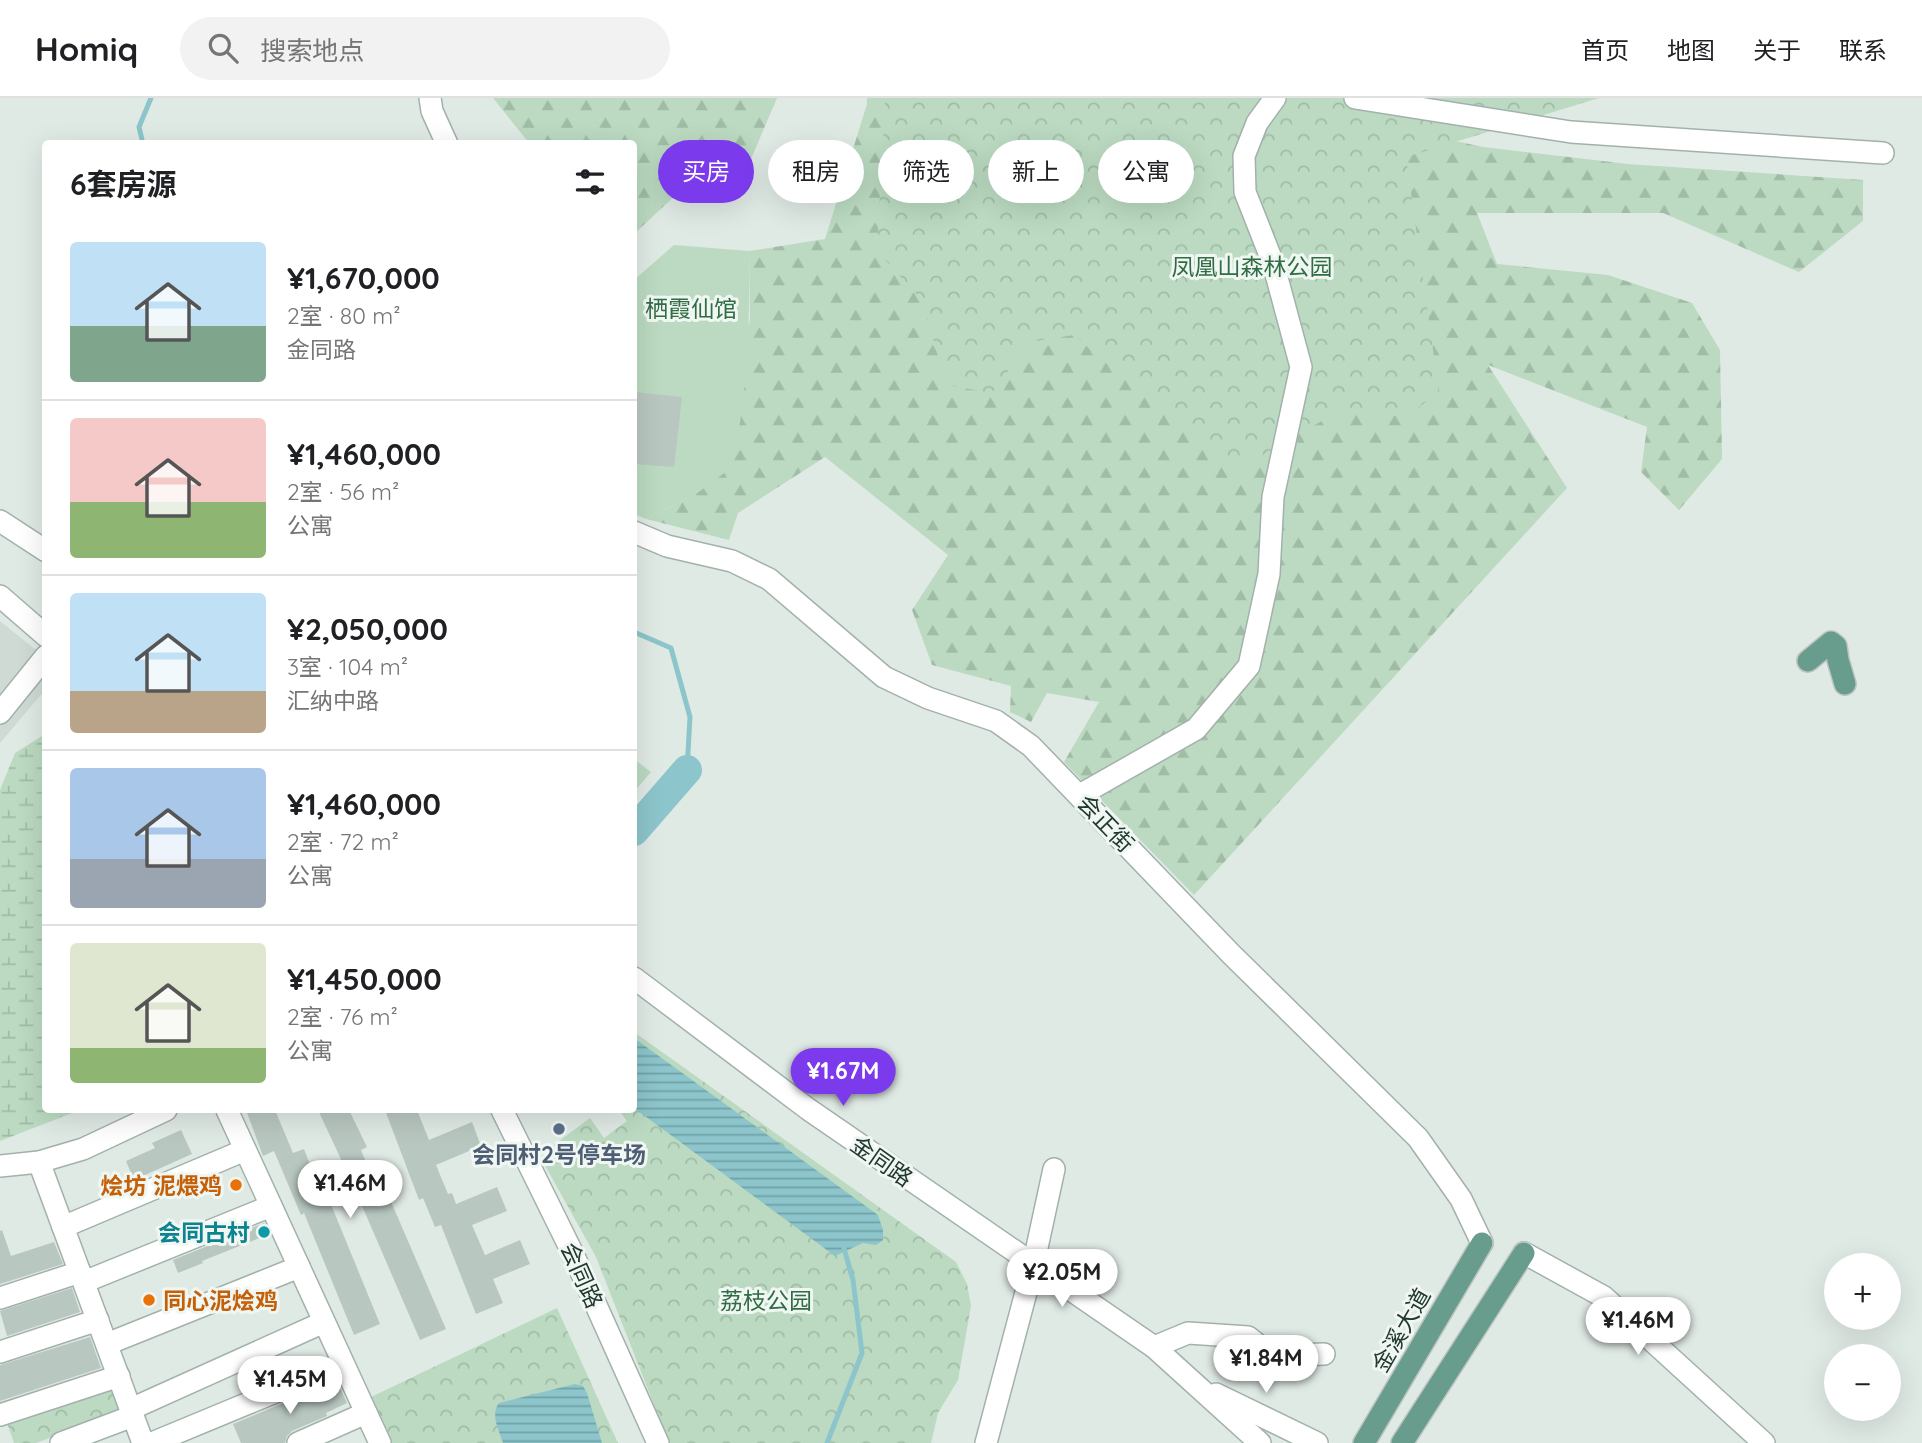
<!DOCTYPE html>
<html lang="zh">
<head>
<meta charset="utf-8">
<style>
	:root { --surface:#fff; --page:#f2f2f2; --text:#202124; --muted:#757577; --line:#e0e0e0; --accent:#7c3aed }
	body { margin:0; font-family:Quicksand,"Noto Sans SC",sans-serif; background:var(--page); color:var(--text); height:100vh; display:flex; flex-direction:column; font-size:26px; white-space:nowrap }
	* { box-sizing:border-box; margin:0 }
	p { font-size:23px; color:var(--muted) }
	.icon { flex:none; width:38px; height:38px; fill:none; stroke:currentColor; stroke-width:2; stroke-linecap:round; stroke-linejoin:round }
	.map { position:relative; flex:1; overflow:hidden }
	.side { position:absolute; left:42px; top:42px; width:595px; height:973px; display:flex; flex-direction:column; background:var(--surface); border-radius:7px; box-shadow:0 7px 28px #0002 }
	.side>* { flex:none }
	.guide { position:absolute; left:658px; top:42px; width:665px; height:63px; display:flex; gap:14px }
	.controls { position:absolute; left:1824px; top:1155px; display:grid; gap:14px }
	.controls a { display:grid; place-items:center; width:77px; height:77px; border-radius:50%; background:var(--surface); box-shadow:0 7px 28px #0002; font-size:35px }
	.price { position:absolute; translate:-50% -60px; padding:0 16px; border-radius:24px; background:#fff; color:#222; font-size:23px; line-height:46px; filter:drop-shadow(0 2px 4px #0008) }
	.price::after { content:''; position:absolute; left:50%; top:42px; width:21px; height:16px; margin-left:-10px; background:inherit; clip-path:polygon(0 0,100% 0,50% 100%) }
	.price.selected { background:var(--accent); color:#fff }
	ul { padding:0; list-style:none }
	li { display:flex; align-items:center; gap:21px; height:175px; padding:0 28px }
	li+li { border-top:2px solid var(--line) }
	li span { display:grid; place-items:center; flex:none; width:196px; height:140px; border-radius:7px; color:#555 }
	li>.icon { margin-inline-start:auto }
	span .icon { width:84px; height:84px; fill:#fffc; stroke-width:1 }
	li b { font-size:30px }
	h2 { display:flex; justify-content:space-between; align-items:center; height:84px; padding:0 28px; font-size:30px }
	.pill { padding:0 24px; border-radius:32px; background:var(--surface); box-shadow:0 7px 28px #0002; font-size:24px; line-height:63px }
	.pill.selected { background:var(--accent); color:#fff }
	header { display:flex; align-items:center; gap:42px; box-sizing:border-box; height:98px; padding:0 35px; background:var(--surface); border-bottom:2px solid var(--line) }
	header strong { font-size:33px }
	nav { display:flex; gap:38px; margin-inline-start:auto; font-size:24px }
	.search { width:490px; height:63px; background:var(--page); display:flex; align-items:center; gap:18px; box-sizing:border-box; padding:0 24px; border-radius:38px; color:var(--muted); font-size:26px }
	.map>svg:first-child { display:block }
	.built { fill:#cfdad4 }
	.forest { fill:url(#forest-firs) }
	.wetland { fill:url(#wetland-marsh) }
	.park { fill:url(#park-crowns) }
	.garden { fill:#bbdac1 }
	.water { fill:url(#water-rules) }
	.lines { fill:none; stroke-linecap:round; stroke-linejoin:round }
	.stream { stroke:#8cc5cb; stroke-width:5 }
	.river { stroke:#8cc5cb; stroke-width:30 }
	.building { fill:#b9c7c1 }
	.minor-casing { stroke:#a3b1ab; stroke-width:24 }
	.major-casing { stroke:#bdc4c1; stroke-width:24 }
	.minor { stroke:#fff; stroke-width:21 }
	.major { stroke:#689c8c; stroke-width:21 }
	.service-dot { fill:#5c6f8a; stroke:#f0f7f3; stroke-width:2.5 }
	.food-dot { fill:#e8710a; stroke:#f0f7f3; stroke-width:2.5 }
	.culture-dot { fill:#0f9aa8; stroke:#f0f7f3; stroke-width:2.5 }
	.labels { text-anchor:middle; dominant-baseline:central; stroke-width:6; stroke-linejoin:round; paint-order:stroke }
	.park-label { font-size:23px; fill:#306c44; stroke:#f0f7f3 }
	.street-label { font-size:23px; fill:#223931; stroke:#f0f7f3 }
	.service-label { font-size:23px; font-weight:bold; fill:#4e5e75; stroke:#f0f7f3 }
	.food-label { font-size:23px; font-weight:bold; fill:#c56008; stroke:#f0f7f3; text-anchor:end }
	.culture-label { font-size:23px; font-weight:bold; fill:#0d838f; stroke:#f0f7f3; text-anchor:end }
</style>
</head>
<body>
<header>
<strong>Homiq</strong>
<div class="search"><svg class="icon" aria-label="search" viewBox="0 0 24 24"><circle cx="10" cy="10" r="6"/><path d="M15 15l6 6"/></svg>搜索地点</div>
<nav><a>首页</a><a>地图</a><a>关于</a><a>联系</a></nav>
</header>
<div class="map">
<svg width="1922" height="1345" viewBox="0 0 1922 1345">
	<defs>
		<pattern id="forest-firs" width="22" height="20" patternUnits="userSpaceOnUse" patternTransform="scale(1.75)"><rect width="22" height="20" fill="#bbdac1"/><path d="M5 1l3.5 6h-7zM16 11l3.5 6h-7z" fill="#a0bca6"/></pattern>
		<pattern id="wetland-marsh" width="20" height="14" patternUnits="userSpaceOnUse" patternTransform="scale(1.75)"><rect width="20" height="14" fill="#bbdac1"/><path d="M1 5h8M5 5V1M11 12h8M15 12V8" fill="none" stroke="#a0bca6"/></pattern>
		<pattern id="park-crowns" width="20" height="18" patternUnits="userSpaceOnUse" patternTransform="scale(1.75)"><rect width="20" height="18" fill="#bbdac1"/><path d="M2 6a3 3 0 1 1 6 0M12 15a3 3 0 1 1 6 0" fill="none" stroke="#a0bca6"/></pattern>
		<pattern id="water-rules" width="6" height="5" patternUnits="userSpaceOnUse" patternTransform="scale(1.75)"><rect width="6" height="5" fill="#8cc5cb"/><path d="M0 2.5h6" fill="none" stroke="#72a1a5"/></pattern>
	</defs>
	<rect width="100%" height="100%" fill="#e0eae5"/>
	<!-- built -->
	<polygon class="built" points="0,523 46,560 45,592 0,645"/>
	<!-- forest -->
	<g class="forest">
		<polygon points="493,0 777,0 737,94 695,79 634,136 634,46 529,45"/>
		<polygon points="867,0 1260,0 1483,49 1628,66 1863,82 1863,123 1799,174 1663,115 1477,115 1497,166 1608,177 1692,205 1720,252 1722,361 1679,412 1641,374 1647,329 1488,267 1567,390 1194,797 1064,664 1099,604 1047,595 1031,624 1010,614 1011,588 932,567 912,512 948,457 825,359 738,415 729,442 646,421 696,396 750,222 749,153 825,141 867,6"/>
		<polygon points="634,661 651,674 634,694"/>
	</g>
	<!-- wetland -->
	<polygon class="wetland" points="45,636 46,1012 80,1012 0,1043 0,692 15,655"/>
	<!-- park -->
	<g class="park">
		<polygon points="885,0 1599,0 1406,59 1439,294 1407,318 1332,317 1232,375 1074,237 1030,244 992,295 946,287 922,202 877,153"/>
		<polygon points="634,934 956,1164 967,1186 971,1208 958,1282 938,1315 931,1345 669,1345 596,1159 542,1062 555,1046 590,1020 604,1040 627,1023 619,1012 634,1012"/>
		<polygon points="557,1210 618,1345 389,1345 369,1300"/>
		<polygon points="115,1287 124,1313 36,1345 14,1345 7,1325"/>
	</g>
	<!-- garden -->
	<path class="garden" d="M674,147L749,153C750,226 748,299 731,370L696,396L646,421L634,416V182Z"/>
	<!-- water -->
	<g class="water">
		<polygon points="634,940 878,1117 883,1132 883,1142 876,1147 863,1145 835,1158 634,1010"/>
		<path d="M575,1286L583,1288L587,1295L602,1345H503C499,1332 490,1317 499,1305Z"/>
	</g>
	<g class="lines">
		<!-- stream -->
		<g class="stream">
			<polyline points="143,46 139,29 151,0"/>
			<polyline points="634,534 671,550 690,619 687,672"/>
			<polyline points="827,1345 862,1255 853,1182 843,1147"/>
		</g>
		<!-- river -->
		<polyline class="river" points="634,733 687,672"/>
	</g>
	<!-- building -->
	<g class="building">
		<polygon points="635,294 682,299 674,369 634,366"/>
		<polygon points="246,1012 275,1012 293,1055 304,1051 316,1082 345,1070 318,1012 349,1012 367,1049 361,1052 379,1095 386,1092 446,1231 420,1242 356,1094 330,1104 380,1226 354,1237 304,1115 301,1117 274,1053 263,1058"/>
		<polygon points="385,1012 417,1012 429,1042 472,1024 481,1048 436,1067 448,1096 452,1095 456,1106 497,1089 507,1113 472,1127 485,1157 520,1142 530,1166 493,1181 503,1205 476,1216 441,1127 435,1129 423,1100 419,1102"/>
		<polygon points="181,1032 192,1056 134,1082 126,1063 155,1050 152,1045"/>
		<polygon points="264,1125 270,1136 202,1163 203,1165 178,1175 173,1162"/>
		<polygon points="2,1132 11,1158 54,1144 63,1166 0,1186 0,1133"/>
		<polygon points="72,1190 80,1214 7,1238 0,1213"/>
		<polygon points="90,1239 101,1270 0,1303 0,1267"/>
		<polygon points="337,1283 347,1305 326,1315 327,1318 292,1333 287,1338 285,1345 241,1345 233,1326"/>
	</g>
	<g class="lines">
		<!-- minor casing -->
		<g class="minor-casing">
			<g id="minor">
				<polyline points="430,0 432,13 447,46"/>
				<polyline points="1355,0 1571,34 1883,55"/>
				<polyline points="0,423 46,453"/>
				<polyline points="634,434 667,448 732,463 769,481 884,579 928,600 996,623 1031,648 1231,856 1418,1040 1461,1101 1482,1145"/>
				<polyline points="0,498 46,538"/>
				<polyline points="0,615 46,558"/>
				<polyline points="1080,697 1196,631 1249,568 1269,476 1273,399 1301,269 1273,165 1245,94 1244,58 1257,25 1275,0"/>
				<polyline points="634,880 808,1011 1154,1249 1260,1345"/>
				<polyline points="227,1012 380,1345"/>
				<polyline points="502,1012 573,1156 658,1345"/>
				<polyline points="39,1064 143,1345"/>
				<polyline points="0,1068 39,1064 83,1051 166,1012"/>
				<polyline points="63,1129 245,1052"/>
				<polyline points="1524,1155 1604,1199 1764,1345"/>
				<polyline points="84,1184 271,1108"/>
				<polyline points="0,1200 80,1174"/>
				<polyline points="107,1246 299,1169"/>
				<polyline points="1154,1249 1188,1235 1248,1239 1272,1258 1324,1256"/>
				<polyline points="0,1254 98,1222"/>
				<polyline points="1216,1296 1317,1345"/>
				<polyline points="131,1311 324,1224"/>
				<polyline points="0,1317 119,1278"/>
				<polyline points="61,1345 133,1318"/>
				<polyline points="152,1345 343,1266"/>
				<polyline points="298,1345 366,1315"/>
				<polyline points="986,1345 1033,1168 1054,1071"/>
			</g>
		</g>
		<!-- major casing -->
		<g class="major-casing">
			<g id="major">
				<polyline points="1808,563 1831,544 1836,548 1838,562 1845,586"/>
				<polyline points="1364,1345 1482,1145"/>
				<polyline points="1402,1345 1524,1155"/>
			</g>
		</g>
		<!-- minor -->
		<use href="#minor" class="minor"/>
		<!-- major -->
		<use href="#major" class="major"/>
	</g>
	<!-- markers -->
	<circle class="service-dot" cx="559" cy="1031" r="7"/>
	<g class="food-dot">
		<circle cx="236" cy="1087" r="7"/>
		<circle cx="149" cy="1202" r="7"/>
	</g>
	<circle class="culture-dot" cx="264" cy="1134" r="7"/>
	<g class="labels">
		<!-- park labels -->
		<g class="park-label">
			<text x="1252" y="168">凤凰山森林公园</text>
			<text x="691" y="210">栖霞仙馆</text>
			<text x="766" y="1202">荔枝公园</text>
		</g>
		<!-- street labels -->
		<g class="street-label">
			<text transform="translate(1106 725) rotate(46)">会正街</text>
			<text transform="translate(882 1063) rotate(35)">金同路</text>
			<text transform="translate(582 1177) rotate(66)">会同路</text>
			<text transform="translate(1401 1232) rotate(-60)">金溪大道</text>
		</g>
		<!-- service labels -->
		<g class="service-label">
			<text x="559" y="1056">会同村2号停车场</text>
		</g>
		<!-- food labels -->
		<g class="food-label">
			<text x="222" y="1087">烩坊 泥煨鸡</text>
			<text x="163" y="1202" text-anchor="start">同心泥烩鸡</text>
		</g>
		<!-- culture labels -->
		<g class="culture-label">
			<text x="250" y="1134">会同古村</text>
		</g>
	</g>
</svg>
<div class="controls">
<a>+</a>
<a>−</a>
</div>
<b class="price selected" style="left:843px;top:1010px">¥1.67M</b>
<b class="price" style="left:350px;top:1122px">¥1.46M</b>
<b class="price" style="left:1062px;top:1211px">¥2.05M</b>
<b class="price" style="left:1638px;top:1259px">¥1.46M</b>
<b class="price" style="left:1266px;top:1297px">¥1.84M</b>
<b class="price" style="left:290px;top:1318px">¥1.45M</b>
<div class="guide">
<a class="pill selected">买房</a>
<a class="pill">租房</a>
<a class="pill">筛选</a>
<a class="pill">新上</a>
<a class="pill">公寓</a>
</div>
<section class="side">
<h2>6套房源<svg class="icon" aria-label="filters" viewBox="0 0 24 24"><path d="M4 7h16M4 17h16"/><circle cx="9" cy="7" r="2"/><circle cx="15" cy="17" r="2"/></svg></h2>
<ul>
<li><span style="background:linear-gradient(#bfe0f5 60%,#7fa58c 0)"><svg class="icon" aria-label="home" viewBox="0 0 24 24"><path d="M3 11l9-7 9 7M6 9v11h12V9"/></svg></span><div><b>¥1,670,000</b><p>2室 · 80 m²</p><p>金同路</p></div></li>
<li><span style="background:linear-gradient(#f6c9c9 60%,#8fb573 0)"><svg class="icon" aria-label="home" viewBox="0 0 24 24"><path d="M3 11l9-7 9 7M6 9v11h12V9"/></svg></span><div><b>¥1,460,000</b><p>2室 · 56 m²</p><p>公寓</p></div></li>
<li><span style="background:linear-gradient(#bfe0f5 70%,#b9a48a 0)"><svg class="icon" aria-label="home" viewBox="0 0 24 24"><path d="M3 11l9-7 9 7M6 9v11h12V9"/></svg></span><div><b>¥2,050,000</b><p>3室 · 104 m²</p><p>汇纳中路</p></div></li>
<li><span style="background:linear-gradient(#a9c7e8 65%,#9aa5b1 0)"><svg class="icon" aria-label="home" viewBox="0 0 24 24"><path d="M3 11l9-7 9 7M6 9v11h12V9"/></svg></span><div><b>¥1,460,000</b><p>2室 · 72 m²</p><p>公寓</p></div></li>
<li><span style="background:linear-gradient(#dfe7d0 75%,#8fb573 0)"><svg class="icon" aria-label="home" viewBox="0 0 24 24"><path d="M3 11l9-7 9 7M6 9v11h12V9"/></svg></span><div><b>¥1,450,000</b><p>2室 · 76 m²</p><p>公寓</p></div></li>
</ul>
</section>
</div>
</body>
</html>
